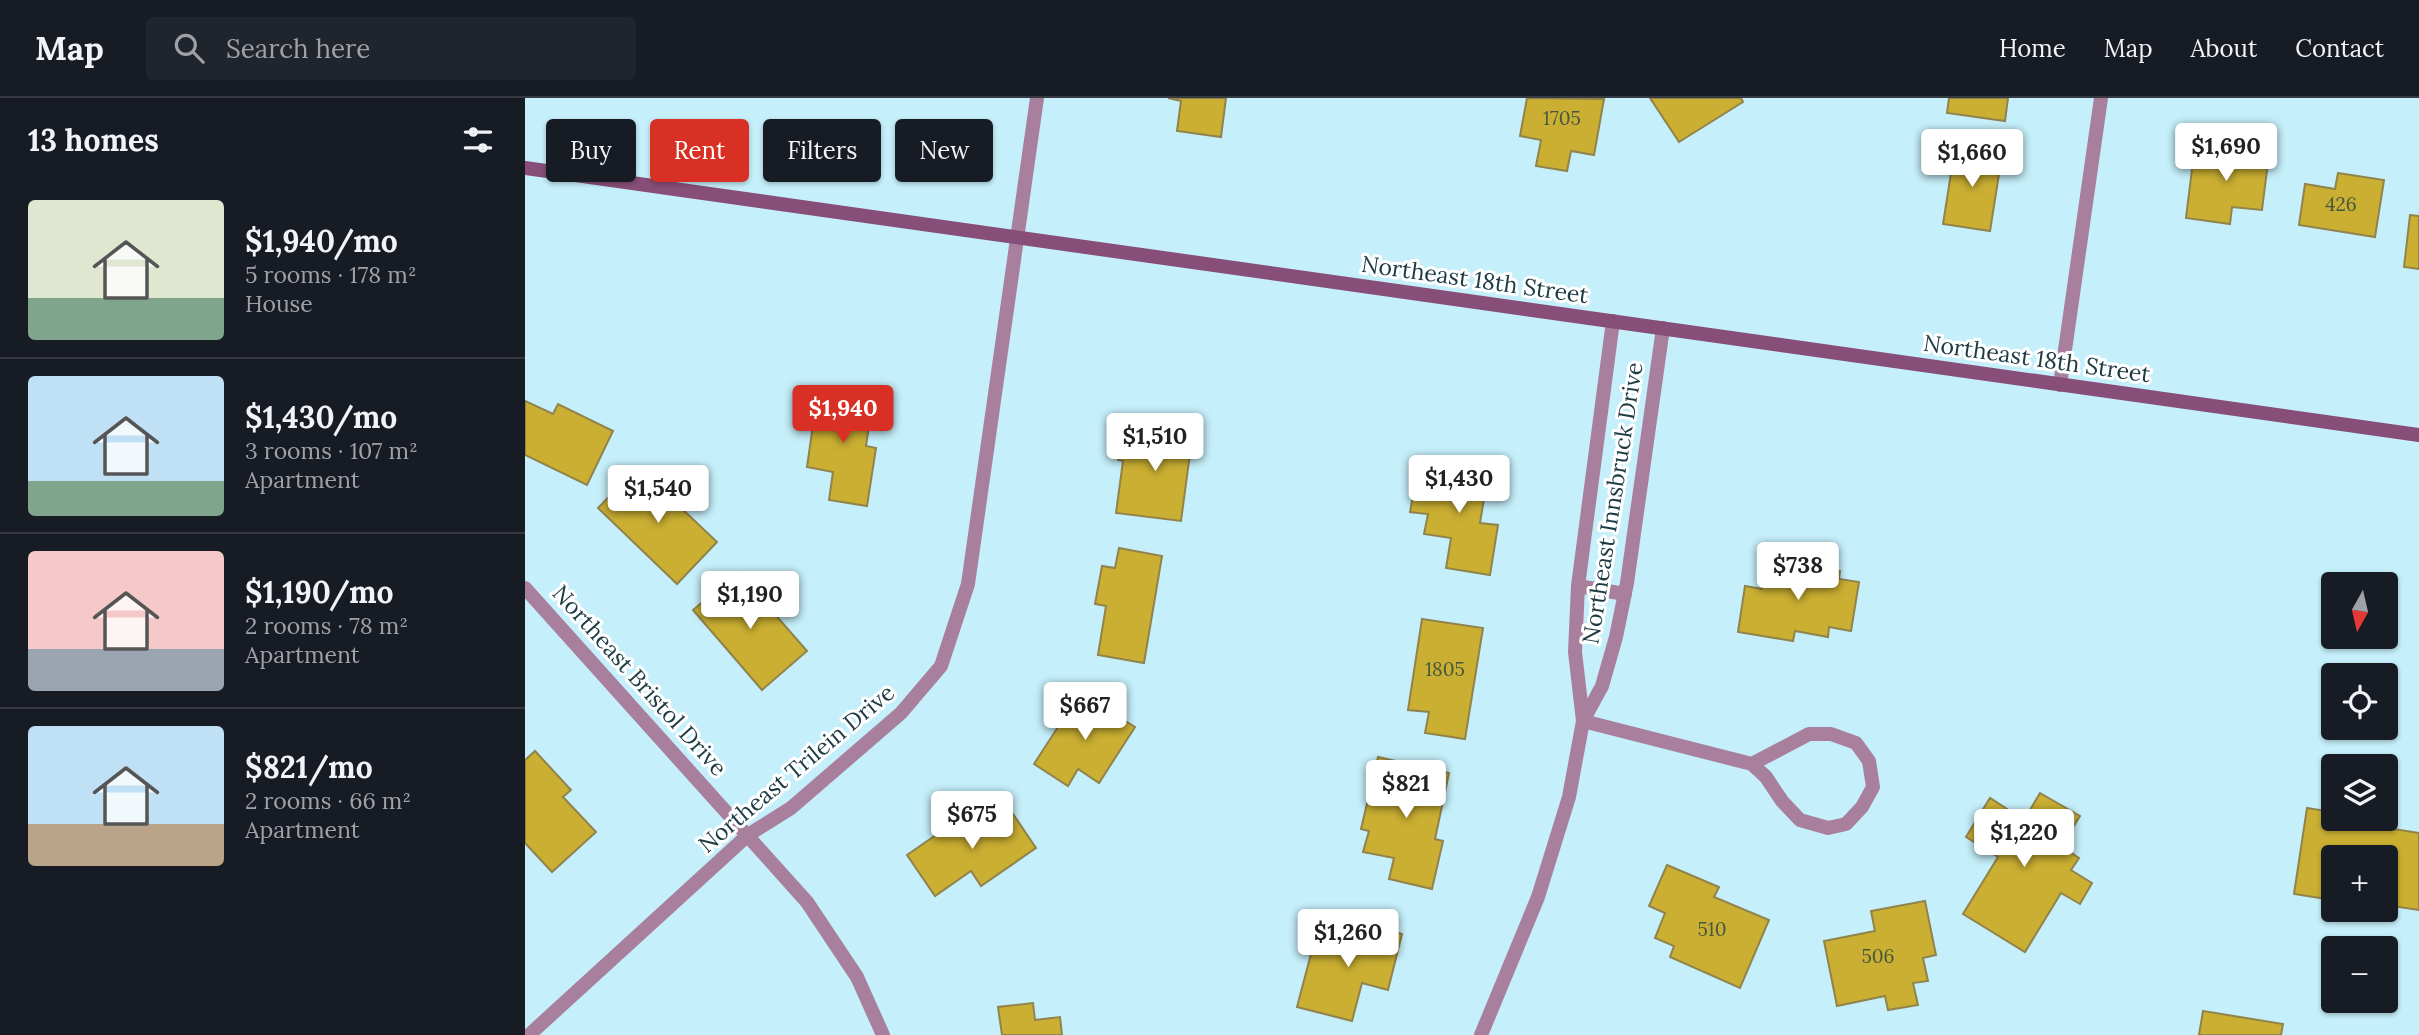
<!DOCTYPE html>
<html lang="en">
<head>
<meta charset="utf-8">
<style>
	:root { --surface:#171b24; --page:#20242c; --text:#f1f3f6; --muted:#9ea1a6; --line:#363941; --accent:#d93025 }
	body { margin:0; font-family:Lora,serif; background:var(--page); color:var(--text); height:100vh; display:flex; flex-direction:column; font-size:26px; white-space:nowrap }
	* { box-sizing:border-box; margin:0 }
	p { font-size:23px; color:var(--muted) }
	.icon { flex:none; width:38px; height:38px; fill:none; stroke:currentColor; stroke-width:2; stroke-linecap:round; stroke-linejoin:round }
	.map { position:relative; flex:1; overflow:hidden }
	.details { display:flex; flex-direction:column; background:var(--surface); width:525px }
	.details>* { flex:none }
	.guide { position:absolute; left:21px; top:21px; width:665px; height:63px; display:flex; gap:14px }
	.needle { width:46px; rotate:188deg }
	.fabs { position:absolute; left:1796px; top:474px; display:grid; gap:14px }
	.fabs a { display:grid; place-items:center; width:77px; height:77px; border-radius:7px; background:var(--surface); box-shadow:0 2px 5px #0004; font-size:35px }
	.price { position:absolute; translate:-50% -60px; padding:0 16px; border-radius:7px; background:#fff; color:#222; font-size:23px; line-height:46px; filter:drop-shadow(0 2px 4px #0008) }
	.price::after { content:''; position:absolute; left:50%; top:42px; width:21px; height:16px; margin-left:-10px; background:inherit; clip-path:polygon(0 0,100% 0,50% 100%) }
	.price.on { background:var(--accent); color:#fff }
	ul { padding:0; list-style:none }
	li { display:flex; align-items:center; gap:21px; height:175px; padding:0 28px }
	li+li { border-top:2px solid var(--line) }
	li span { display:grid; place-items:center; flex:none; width:196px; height:140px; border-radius:7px; color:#555 }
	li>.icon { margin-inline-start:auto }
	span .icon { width:84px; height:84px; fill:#fffc; stroke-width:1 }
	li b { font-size:30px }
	h2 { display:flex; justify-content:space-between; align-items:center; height:84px; padding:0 28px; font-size:30px }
	.tag { padding:0 24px; border-radius:7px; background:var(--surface); box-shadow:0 2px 5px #0004; font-size:24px; line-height:63px }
	.tag.on { background:var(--accent); color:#fff }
	header { display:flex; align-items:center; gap:42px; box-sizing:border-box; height:98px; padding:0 35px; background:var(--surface); border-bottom:2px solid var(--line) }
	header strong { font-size:33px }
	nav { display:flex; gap:38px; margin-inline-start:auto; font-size:24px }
	.search { width:490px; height:63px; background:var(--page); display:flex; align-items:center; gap:18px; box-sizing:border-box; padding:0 24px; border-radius:7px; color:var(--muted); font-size:26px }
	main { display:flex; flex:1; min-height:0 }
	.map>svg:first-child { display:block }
	.building { fill:#caaf32; stroke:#90834b; stroke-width:2 }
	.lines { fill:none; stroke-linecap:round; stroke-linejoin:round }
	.service { stroke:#a8809d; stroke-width:14 }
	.minor { stroke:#a8809d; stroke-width:14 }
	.tertiary { stroke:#a8809d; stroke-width:14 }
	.secondary { stroke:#874e79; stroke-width:14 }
	.labels { text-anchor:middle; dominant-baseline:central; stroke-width:6; stroke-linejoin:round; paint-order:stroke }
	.number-label { font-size:19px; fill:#48583f }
	.street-label { font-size:23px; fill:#1d3b43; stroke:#fff }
</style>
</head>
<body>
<header>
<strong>Map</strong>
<div class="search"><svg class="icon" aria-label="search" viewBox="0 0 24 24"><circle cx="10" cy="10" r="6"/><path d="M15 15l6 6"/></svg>Search here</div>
<nav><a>Home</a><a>Map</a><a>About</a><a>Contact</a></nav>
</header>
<main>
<section class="details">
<h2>13 homes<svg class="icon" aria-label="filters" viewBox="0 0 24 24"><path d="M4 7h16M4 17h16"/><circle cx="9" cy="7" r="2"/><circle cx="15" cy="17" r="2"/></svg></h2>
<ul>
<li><span style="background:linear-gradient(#dfe7d0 70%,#7fa58c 0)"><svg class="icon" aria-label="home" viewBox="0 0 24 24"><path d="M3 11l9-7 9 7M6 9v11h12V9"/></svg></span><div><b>$1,940/mo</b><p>5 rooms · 178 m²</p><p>House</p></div></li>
<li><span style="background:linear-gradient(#bfe0f5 75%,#7fa58c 0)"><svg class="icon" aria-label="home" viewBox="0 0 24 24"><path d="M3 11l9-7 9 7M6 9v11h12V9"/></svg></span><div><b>$1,430/mo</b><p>3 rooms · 107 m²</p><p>Apartment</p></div></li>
<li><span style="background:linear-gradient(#f6c9c9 70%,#9aa5b1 0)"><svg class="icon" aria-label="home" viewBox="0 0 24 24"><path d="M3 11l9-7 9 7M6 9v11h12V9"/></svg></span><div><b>$1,190/mo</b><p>2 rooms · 78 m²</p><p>Apartment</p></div></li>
<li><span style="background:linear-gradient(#bfe0f5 70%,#b9a48a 0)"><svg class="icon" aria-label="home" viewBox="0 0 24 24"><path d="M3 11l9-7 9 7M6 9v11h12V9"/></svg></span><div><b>$821/mo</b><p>2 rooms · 66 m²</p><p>Apartment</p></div></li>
</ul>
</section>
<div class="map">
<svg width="1894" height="937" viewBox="0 0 1894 937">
	<rect width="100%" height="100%" fill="#c5effa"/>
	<!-- building -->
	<g class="building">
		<polygon points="643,0 701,0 696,39 652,33 656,3"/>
		<polygon points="1002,0 1079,1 1069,57 1046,53 1042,73 1011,68 1016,42 995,38"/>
		<polygon points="1125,0 1216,0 1218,4 1154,44"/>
		<polygon points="1424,0 1483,0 1480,23 1422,15"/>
		<polygon points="1670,47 1744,56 1737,112 1707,109 1705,126 1661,120"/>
		<polygon points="1430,50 1477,57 1465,133 1418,126"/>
		<polygon points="1813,75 1859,82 1850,139 1774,127 1780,86 1810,91"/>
		<polygon points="1885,117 1894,118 1894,171 1879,169"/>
		<polygon points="293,292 348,300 341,348 351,350 342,408 304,402 308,374 282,369"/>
		<polygon points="0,303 28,316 33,306 88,333 62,387 0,357"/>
		<polygon points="610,326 668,333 656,423 591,415 598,363 593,362 594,357 607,358"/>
		<polygon points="910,361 964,370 955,425 973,427 965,477 921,470 926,440 899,436 903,416 885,414 889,392 905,395"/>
		<polygon points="113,369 192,444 152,486 73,410"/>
		<polygon points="594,450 637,458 619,565 573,557 581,508 570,506 577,468 590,470"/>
		<polygon points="1243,461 1315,473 1314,481 1334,484 1326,533 1304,529 1303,539 1270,533 1268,543 1213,534 1220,488 1237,491"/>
		<polygon points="213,474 282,553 237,592 168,512"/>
		<polygon points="897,521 958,530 940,641 900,635 904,614 883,612"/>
		<polygon points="555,595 610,629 574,685 553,671 543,688 509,666"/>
		<polygon points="10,653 46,692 38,699 71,734 27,774 0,745 0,662"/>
		<polygon points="853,659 924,675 910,741 918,743 907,791 864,781 869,760 838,754 844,733 836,731"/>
		<polygon points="1515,695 1555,718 1536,748 1554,760 1546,772 1567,785 1555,806 1536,795 1500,854 1438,816 1473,759 1441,739 1465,700 1499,722"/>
		<polygon points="466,710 474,721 486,713 511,750 456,788 446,773 410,798 382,757 427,726 432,733"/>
		<polygon points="1782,710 1808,714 1808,721 1826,721 1825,724 1894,735 1894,812 1860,807 1860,760 1808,760 1808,802 1769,796"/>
		<polygon points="1142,767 1194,789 1189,799 1244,822 1215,890 1145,859 1149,848 1130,840 1140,815 1124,808"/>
		<polygon points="1400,803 1411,857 1398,860 1403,883 1388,885 1393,907 1363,912 1360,898 1312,908 1299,843 1350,833 1346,813"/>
		<polygon points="827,823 877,836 863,892 837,885 827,923 772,909 792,833 823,840"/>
		<polygon points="508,905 510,922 535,919 537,937 477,937 473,909"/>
		<polygon points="1678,913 1758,926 1756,937 1674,937"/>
	</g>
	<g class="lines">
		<!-- service -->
		<polyline class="service" points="1053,488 1100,496"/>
		<!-- minor -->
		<g class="minor">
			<polyline points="1535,287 1576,0"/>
			<polyline points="0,490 282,804 332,879 358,937"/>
			<polyline points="1058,623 1227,666 1241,679 1257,703 1275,722 1303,730 1321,726 1337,709 1348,689 1344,663 1331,645 1306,636 1284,636 1227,666"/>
			<polyline points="1058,623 1050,554 1053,488 1088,223"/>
			<polyline points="956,937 1013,799 1044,699 1058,623 1077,588 1091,539 1102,485 1138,230"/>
		</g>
		<!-- tertiary -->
		<polyline class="tertiary" points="4,937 223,737 266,710 376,615 416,568 443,486 512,0"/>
		<!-- secondary -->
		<polyline class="secondary" points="0,70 1894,337"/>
	</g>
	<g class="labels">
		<!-- number labels -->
		<g class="number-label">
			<text x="1037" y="20">1705</text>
			<text x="1816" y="106">426</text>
			<text x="920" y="571">1805</text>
			<text x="1187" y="831">510</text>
			<text x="1353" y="858">506</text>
		</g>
		<!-- street labels -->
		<g class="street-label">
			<text transform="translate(950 181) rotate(8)">Northeast 18th Street</text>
			<text transform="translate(1512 260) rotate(8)">Northeast 18th Street</text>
			<text transform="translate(1087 405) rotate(-81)">Northeast Innsbruck Drive</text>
			<text transform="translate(115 582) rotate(48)">Northeast Bristol Drive</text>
			<text transform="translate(271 670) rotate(-40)">Northeast Trilein Drive</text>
		</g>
	</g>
</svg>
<div class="fabs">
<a><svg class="needle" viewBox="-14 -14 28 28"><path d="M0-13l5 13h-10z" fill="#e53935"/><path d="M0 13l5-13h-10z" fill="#9ea1a6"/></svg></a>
<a><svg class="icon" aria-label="locate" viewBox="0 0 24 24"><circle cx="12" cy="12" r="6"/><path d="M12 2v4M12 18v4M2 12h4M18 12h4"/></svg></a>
<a><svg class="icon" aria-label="layers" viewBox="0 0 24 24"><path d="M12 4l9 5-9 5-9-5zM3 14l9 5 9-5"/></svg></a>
<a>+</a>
<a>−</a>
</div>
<b class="price" style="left:1701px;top:85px">$1,690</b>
<b class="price" style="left:1447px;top:91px">$1,660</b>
<b class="price on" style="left:318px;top:347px">$1,940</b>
<b class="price" style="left:630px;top:375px">$1,510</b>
<b class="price" style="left:934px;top:417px">$1,430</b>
<b class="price" style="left:133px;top:427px">$1,540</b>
<b class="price" style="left:1273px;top:504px">$738</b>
<b class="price" style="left:225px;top:533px">$1,190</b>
<b class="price" style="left:560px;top:644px">$667</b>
<b class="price" style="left:881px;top:722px">$821</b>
<b class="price" style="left:447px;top:753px">$675</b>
<b class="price" style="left:1499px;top:771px">$1,220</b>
<b class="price" style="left:823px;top:871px">$1,260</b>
<div class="guide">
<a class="tag">Buy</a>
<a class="tag on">Rent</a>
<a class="tag">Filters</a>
<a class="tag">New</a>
</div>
</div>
</main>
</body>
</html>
